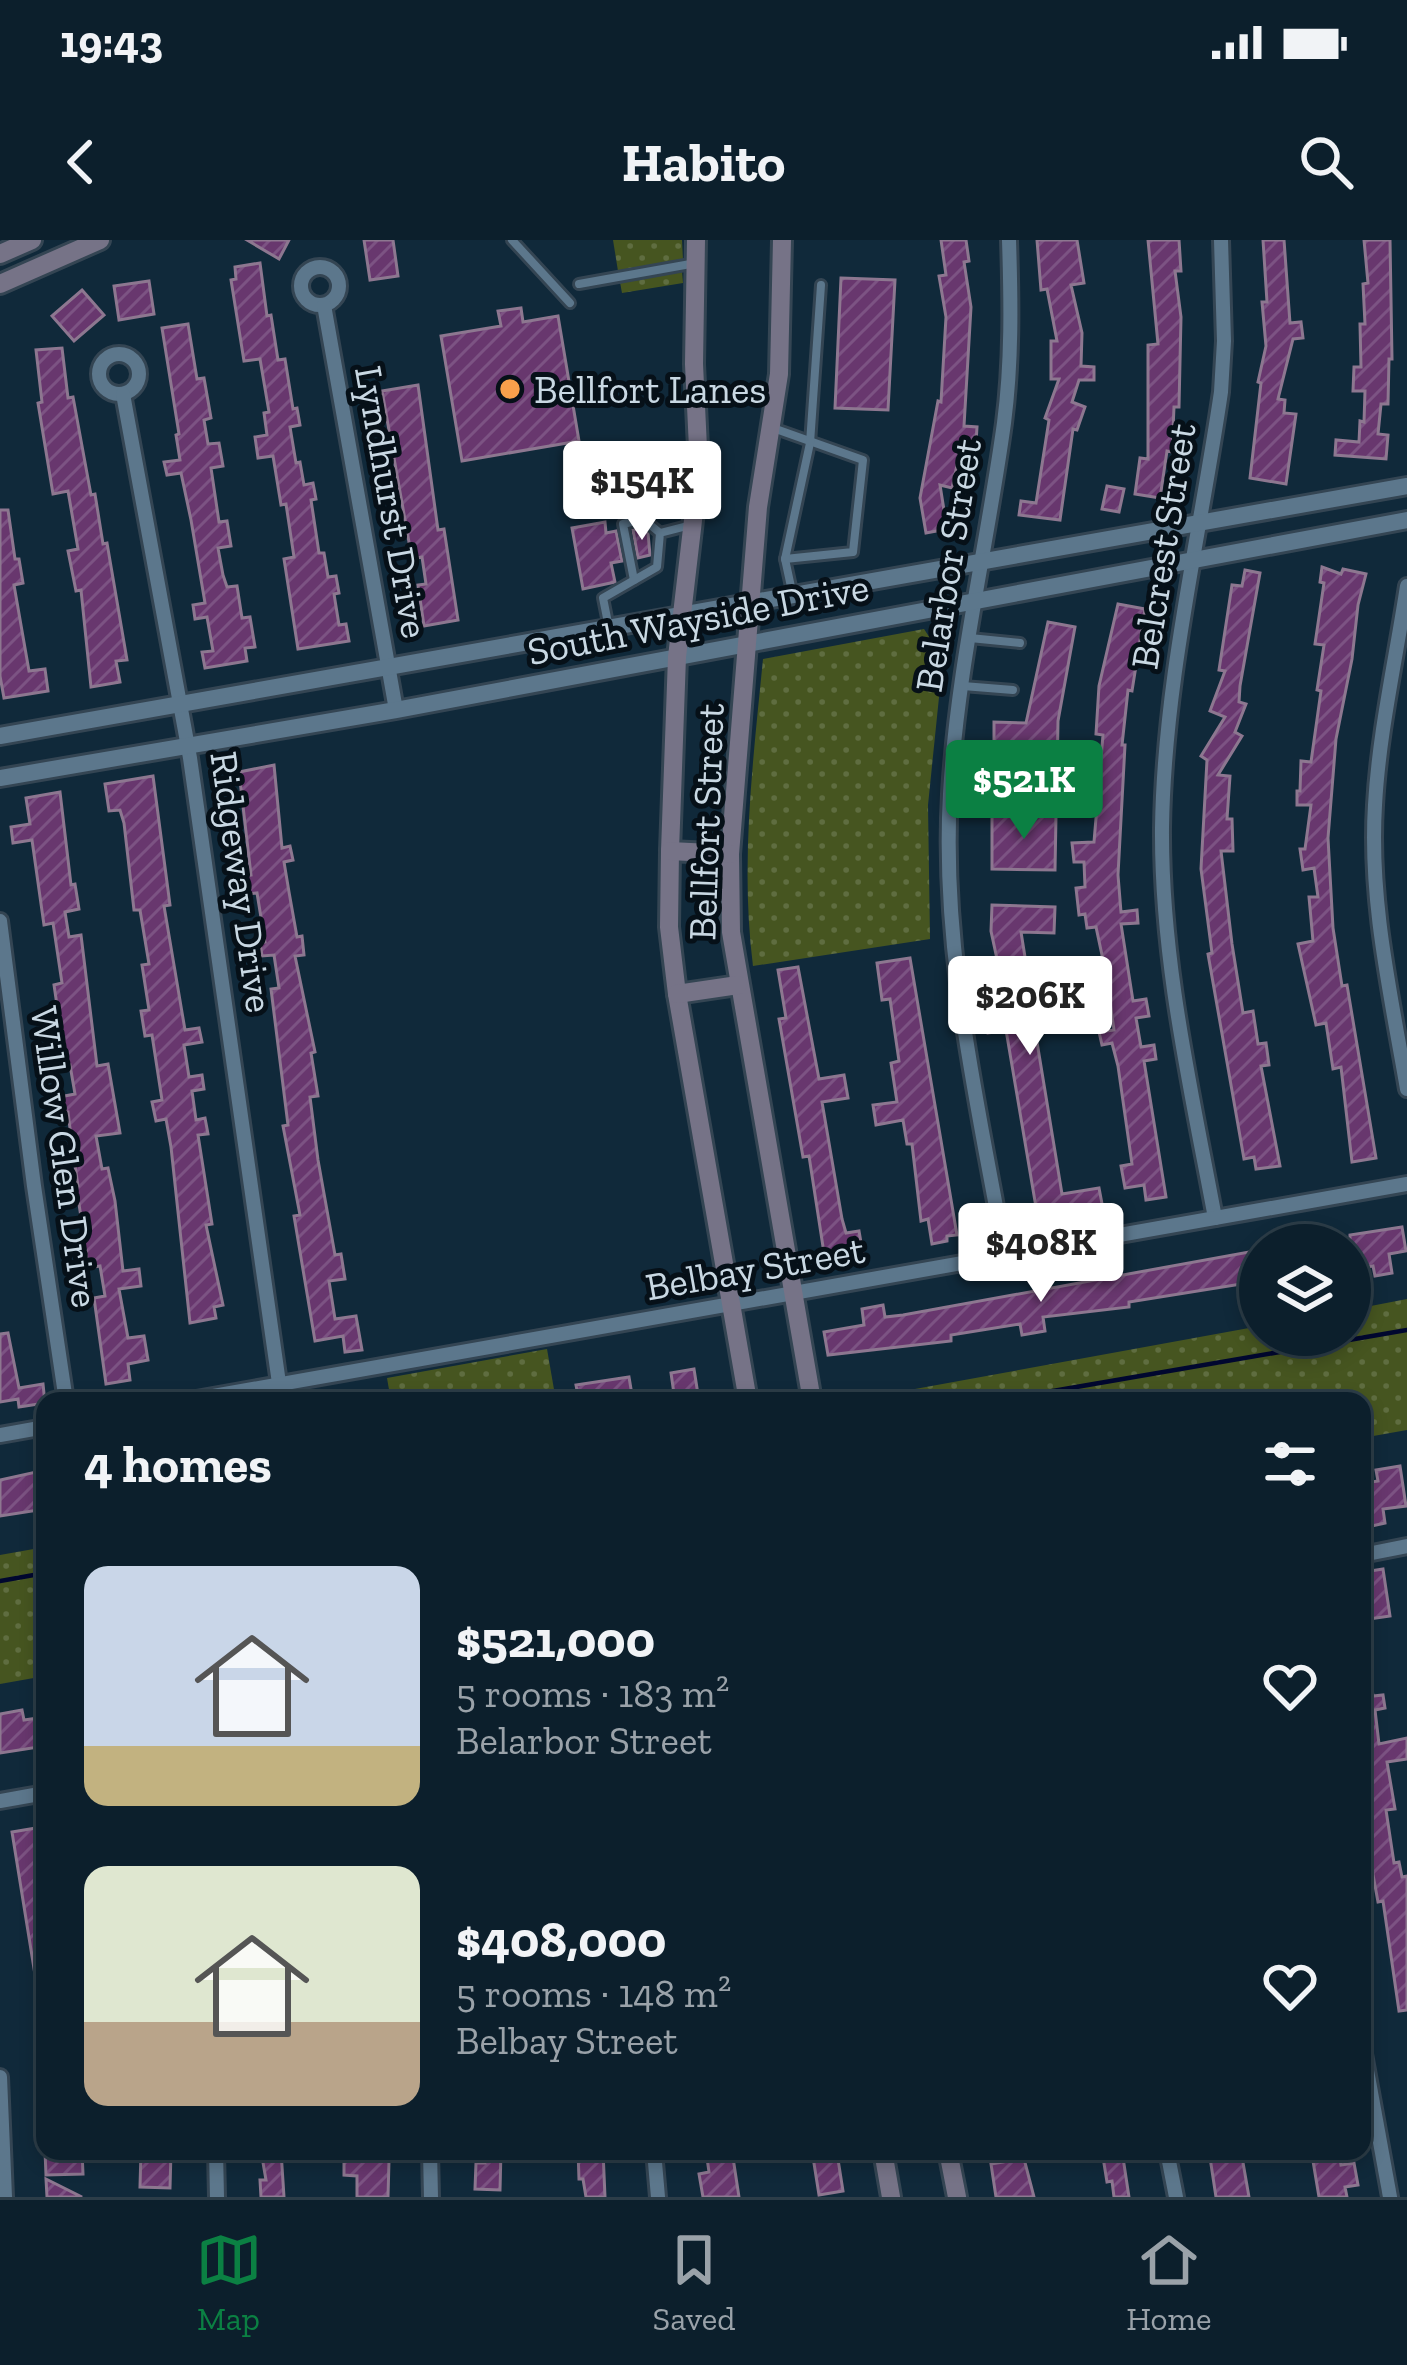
<!DOCTYPE html>
<html lang="en">
<head>
<meta charset="utf-8">
<style>
	:root { --surface:#0c1f2c; --page:#1a2c38; --text:#f1f3f6; --muted:#9aa2a9; --line:#2c3d48; --accent:#0b8043 }
	body { margin:0; font-family:"Zilla Slab",serif; background:var(--page); color:var(--text); height:100vh; display:flex; flex-direction:column; font-size:45px; white-space:nowrap }
	* { box-sizing:border-box; margin:0 }
	p { font-size:39px; color:var(--muted) }
	.icon { flex:none; width:66px; height:66px; fill:none; stroke:currentColor; stroke-width:2; stroke-linecap:round; stroke-linejoin:round }
	.map { position:relative; flex:1; overflow:hidden }
	.drawer { position:absolute; left:36px; top:1152px; width:1335px; height:768px; display:flex; flex-direction:column; background:var(--surface); border-radius:24px; box-shadow:0 6px 18px #0003,0 0 0 3px var(--line) }
	.drawer>* { flex:none }
	.buttons { position:absolute; left:1239px; top:984px; display:grid; gap:24px }
	.buttons a { display:grid; place-items:center; width:132px; height:132px; border-radius:50%; background:var(--surface); box-shadow:0 6px 18px #0003,0 0 0 3px var(--line); font-size:60px }
	.price { position:absolute; translate:-50% -102px; padding:0 27px; border-radius:12px; background:#fff; color:#222; font-size:39px; line-height:78px; filter:drop-shadow(0 3px 6px #0008) }
	.price::after { content:''; position:absolute; left:50%; top:72px; width:36px; height:27px; margin-left:-18px; background:inherit; clip-path:polygon(0 0,100% 0,50% 100%) }
	.price.selected { background:var(--accent); color:#fff }
	ul { padding:0; list-style:none }
	li { display:flex; align-items:center; gap:36px; height:300px; padding:0 48px }
	li span { display:grid; place-items:center; flex:none; width:336px; height:240px; border-radius:24px; color:#555 }
	li>.icon { margin-inline-start:auto }
	span .icon { width:144px; height:144px; fill:#fffc; stroke-width:1 }
	li b { font-size:51px }
	h2 { display:flex; justify-content:space-between; align-items:center; height:144px; padding:0 48px; font-size:51px }
	.status { display:flex; justify-content:space-between; align-items:center; height:84px; padding:0 60px; background:var(--surface); direction:ltr }
	.status svg { height:33px; fill:currentColor }
	header { display:flex; justify-content:space-between; align-items:center; height:156px; padding:0 48px; background:var(--surface); font-size:54px; font-weight:700 }
	.tab-bar { display:flex; justify-content:space-around; align-items:center; height:168px; border-top:3px solid var(--line); background:var(--surface); font-size:33px; color:var(--muted) }
	.tab-bar a { display:grid; justify-items:center; gap:6px }
	.tab-bar .selected { color:var(--accent) }
	.map>svg:first-child { display:block }
	.grass { fill:url(#grass-dots) }
	.lines { fill:none; stroke-linecap:round; stroke-linejoin:round }
	.stream { stroke:#00072f; stroke-width:4.5 }
	.building { fill:url(#building-hatch); stroke:#8d7790; stroke-width:3 }
	.service-casing { stroke:#344553; stroke-width:14 }
	.minor-casing { stroke:#344553; stroke-width:20 }
	.tertiary-casing { stroke:#344553; stroke-width:22 }
	.secondary-casing { stroke:#344553; stroke-width:24 }
	.service { stroke:#5c778c; stroke-width:8 }
	.minor { stroke:#5c778c; stroke-width:14 }
	.tertiary { stroke:#5c778c; stroke-width:16 }
	.secondary { stroke:#767387; stroke-width:18 }
	.poi-dot { fill:#f8a04b; stroke:#061018; stroke-width:4.5 }
	.labels { text-anchor:middle; dominant-baseline:central; stroke-width:10; stroke-linejoin:round; paint-order:stroke }
	.poi-label { font-size:39px; fill:#c9d8e3; stroke:#061018; text-anchor:start }
	.street-label { font-size:39px; fill:#c9d8e3; stroke:#061018 }
</style>
</head>
<body>
<div class="status"><b>19:43</b><svg viewBox="0 0 49 12"><path d="M0 12V9h3v3zM5 12V6h3v6zM10 12V3h3v9zM15 12V0h3v12zM26 1h20v11H26zM47 4h2v5h-2z"/></svg></div>
<header><svg class="icon" aria-label="back" viewBox="0 0 24 24"><path d="M15 5l-7 7 7 7"/></svg>Habito<svg class="icon" aria-label="search" viewBox="0 0 24 24"><circle cx="10" cy="10" r="6"/><path d="M15 15l6 6"/></svg></header>
<div class="map">
<svg width="1407" height="1957" viewBox="0 0 1407 1957">
	<defs>
		<pattern id="grass-dots" width="8" height="8" patternUnits="userSpaceOnUse" patternTransform="scale(3)"><rect width="8" height="8" fill="#465520"/><path d="M2 2h.1M6 6h.1" fill="none" stroke="#5f6d40" stroke-width="1.8" stroke-linecap="round"/></pattern>
		<pattern id="building-hatch" width="6" height="6" patternUnits="userSpaceOnUse" patternTransform="scale(3)"><rect width="6" height="6" fill="#68376e"/><path d="M-1 1l2-2M0 6l6-6M5 7l2-2" fill="none" stroke="#7c5383"/></pattern>
	</defs>
	<rect width="100%" height="100%" fill="#10293a"/>
	<!-- grass -->
	<g class="grass">
		<polygon points="613,0 682,0 683,20 618,31"/>
		<polygon points="682,31 683,43 622,53 620,42"/>
		<path d="M924,389L943,418L928,565L930,699L753,726C740,623 753,522 763,419Z"/>
		<polygon points="1407,1059 1407,1190 1362,1198 1362,1161 849,1161 1260,1086 1260,1095 1350,1095 1350,1070"/>
		<polygon points="547,1109 556,1161 391,1161 387,1138"/>
		<polygon points="45,1307 45,1436 0,1444 0,1315"/>
	</g>
	<g class="lines">
		<!-- stream -->
		<g class="stream">
			<polyline points="995,1161 1407,1090"/>
			<polyline points="0,1341 45,1333"/>
		</g>
	</g>
	<!-- building -->
	<g class="building">
		<polygon points="247,0 289,0 279,19"/>
		<polygon points="364,0 393,0 398,36 370,40"/>
		<polygon points="941,0 966,0 969,21 964,22 971,67 964,186 977,187 976,203 962,202 952,248 940,245 947,289 926,293 920,258 938,161 941,162 946,77 939,36 946,35"/>
		<polygon points="1037,0 1077,0 1084,43 1071,45 1082,93 1081,126 1094,127 1094,140 1079,140 1072,162 1085,167 1077,190 1073,189 1060,280 1019,275 1021,261 1036,263 1049,180 1045,178 1059,139 1051,139 1051,101 1057,101 1047,49 1041,50"/>
		<polygon points="1148,0 1179,0 1181,31 1175,31 1181,77 1179,167 1174,167 1172,212 1167,211 1160,258 1135,254 1140,218 1148,219 1148,105 1158,104"/>
		<polygon points="1263,0 1284,0 1290,83 1301,82 1303,98 1293,99 1278,159 1285,160 1284,173 1296,174 1286,244 1250,238 1261,143 1258,142 1266,106 1262,62 1267,62"/>
		<polygon points="1364,0 1390,0 1392,119 1389,119 1388,164 1381,164 1378,194 1388,195 1386,219 1335,215 1336,200 1359,202 1360,181 1364,182 1365,151 1353,151 1354,127 1361,127 1360,84 1365,84 1363,44 1368,43"/>
		<polygon points="260,23 267,76 271,75 278,120 285,119 293,169 297,168 300,185 290,187 296,223 300,222 304,245 313,243 316,259 311,260 319,313 324,313 328,337 336,336 339,353 334,354 339,385 346,384 349,401 298,409 284,319 294,317 286,264 281,265 273,216 258,218 255,197 267,195 264,173 269,172 260,119 244,121 231,40 236,39 235,27"/>
		<polygon points="841,38 895,40 888,170 835,168"/>
		<polygon points="149,41 154,74 119,80 114,46"/>
		<polygon points="82,50 104,75 74,101 52,76"/>
		<polygon points="521,68 523,82 558,76 579,201 462,221 441,96 501,86 498,71"/>
		<polygon points="188,84 197,139 204,138 211,178 204,180 208,204 219,203 223,226 211,228 219,282 227,281 231,306 218,308 223,335 227,347 237,346 242,378 250,377 255,407 245,408 247,421 205,428 202,412 213,411 207,377 195,379 193,365 205,363 191,280 181,233 167,235 164,222 180,220 176,195 179,194 162,88"/>
		<polygon points="62,108 68,158 73,157 91,255 95,254 103,304 107,303 127,420 116,421 120,442 91,447 81,350 76,351 68,311 78,309 68,251 53,254 38,163 42,162 36,110"/>
		<polygon points="418,145 438,290 444,289 458,380 424,386 418,345 426,344 422,317 412,319 382,151"/>
		<polygon points="1107,246 1124,249 1119,272 1102,269"/>
		<polygon points="0,270 8,270 15,319 19,319 23,343 14,345 29,431 45,429 48,451 4,458 0,436"/>
		<polygon points="605,282 606,293 616,291 622,321 611,323 615,342 583,349 572,288"/>
		<polygon points="641,288 648,293 650,315 638,318 633,290"/>
		<polygon points="1322,327 1341,334 1343,329 1366,334 1358,365 1352,419 1336,499 1328,598 1333,688 1342,746 1347,745 1376,918 1352,922 1341,827 1333,829 1326,783 1316,785 1298,704 1313,701 1309,657 1318,657 1314,628 1303,630 1300,609 1305,609 1311,565 1297,565 1297,551 1300,551 1301,521 1311,522 1321,451 1317,450 1324,405 1315,404 1324,343 1320,342"/>
		<polygon points="1245,330 1260,333 1240,446 1239,462 1246,464 1235,492 1242,496 1218,535 1230,536 1227,579 1232,579 1233,611 1221,611 1232,704 1243,773 1253,771 1258,804 1266,803 1269,825 1261,826 1280,926 1256,929 1254,917 1244,919 1208,714 1212,713 1201,629 1207,520 1201,516 1225,477 1210,471 1225,431 1219,430 1232,345 1242,346"/>
		<polygon points="1118,364 1145,369 1132,451 1128,450 1122,505 1125,505 1118,635 1121,672 1137,670 1138,683 1121,684 1133,761 1146,759 1149,776 1136,778 1141,807 1154,805 1156,819 1144,821 1166,957 1146,960 1144,945 1125,948 1121,926 1132,924 1118,826 1112,803 1102,805 1099,792 1114,790 1106,734 1096,687 1087,688 1085,674 1079,675 1076,648 1085,647 1084,622 1074,622 1072,603 1094,602 1103,495 1096,494 1099,446"/>
		<polygon points="1048,382 1075,387 1058,481 1057,538 994,537 994,482 1026,483"/>
		<polygon points="274,525 282,608 290,606 293,620 284,622 289,652 297,697 302,696 304,715 295,716 315,812 311,813 318,856 310,857 318,920 335,1015 341,1014 345,1039 329,1041 335,1079 356,1076 362,1110 345,1112 343,1096 315,1101 294,976 300,975 283,886 288,885 271,749 279,748 274,715 262,716 260,703 265,702 257,653 248,654 246,636 251,635 239,532"/>
		<polygon points="153,536 170,665 164,666 185,790 199,788 202,802 184,805 189,837 202,835 204,849 192,851 196,880 205,878 208,894 198,895 212,984 206,985 223,1065 214,1067 216,1078 190,1083 171,907 166,879 156,881 152,862 162,860 152,795 145,796 141,771 149,770 142,725 149,724 140,670 134,670 124,583 120,570 109,571 105,544"/>
		<polygon points="60,552 71,645 75,644 79,669 65,672 69,697 81,695 97,826 108,824 120,893 96,896 102,929 108,928 115,961 123,1031 139,1029 141,1046 119,1049 128,1098 144,1096 148,1120 128,1124 130,1140 106,1144 94,1058 105,1056 100,1026 88,1028 86,1011 73,1013 71,1000 84,997 79,964 68,965 65,948 78,946 74,919 60,921 58,907 72,905 68,872 52,875 49,859 75,854 70,825 66,826 54,745 62,743 53,683 44,685 32,600 13,603 11,587 30,584 26,558"/>
		<polygon points="992,575 1056,576 1055,630 992,629"/>
		<polygon points="992,665 1055,667 1054,693 1021,692 1029,742 1021,743 1029,797 1036,796 1062,954 1099,948 1103,969 1038,979 1006,790 988,793 986,777 1002,774 998,747 984,750 982,737 1000,733 991,691"/>
		<polygon points="910,718 957,995 947,996 947,1001 932,1004 928,979 921,981 912,904 907,904 903,880 876,885 873,865 897,862 891,823 899,821 890,759 882,760 877,723"/>
		<polygon points="798,727 819,839 844,835 848,858 822,862 842,979 846,993 859,991 864,1020 826,1026 809,916 803,917 779,779 786,778 778,730"/>
		<polygon points="1402,987 1406,1011 1389,1014 1392,1033 1375,1036 1373,1026 1350,1030 1350,995"/>
		<polygon points="1260,1010 1260,1041 1129,1062 1129,1067 1043,1077 1045,1091 1022,1095 1020,1084 951,1095 951,1101 828,1115 824,1092 864,1085 862,1069 883,1065 885,1077 903,1075"/>
		<polygon points="8,1093 19,1148 43,1144 45,1163 19,1167 18,1159 0,1162 0,1094"/>
		<polygon points="694,1129 699,1161 675,1161 671,1133"/>
		<polygon points="629,1137 633,1161 579,1161 576,1145"/>
		<polygon points="1400,1226 1406,1266 1383,1269 1385,1283 1372,1286 1365,1243 1378,1241 1376,1230"/>
		<polygon points="45,1230 45,1269 0,1276 0,1240"/>
		<polygon points="1383,1329 1390,1376 1362,1380 1362,1357 1368,1356 1364,1332"/>
		<polygon points="1370,1434 1373,1456 1383,1455 1385,1468 1375,1470 1379,1504 1407,1498 1407,1519 1387,1522 1395,1569 1386,1570 1394,1623 1399,1622 1402,1637 1407,1636 1407,1770 1399,1771 1383,1661 1378,1662 1362,1574 1362,1435"/>
		<polygon points="22,1470 24,1480 45,1477 45,1506 0,1513 0,1474"/>
		<polygon points="36,1588 39,1603 45,1602 45,1746 37,1747 12,1592"/>
		<polygon points="45,1911 82,1911 83,1934 46,1935"/>
		<polygon points="141,1911 171,1912 170,1948 140,1947"/>
		<polygon points="261,1911 281,1911 284,1957 261,1957 260,1940 266,1940"/>
		<polygon points="484,1911 501,1911 500,1950 475,1949 476,1923 485,1923"/>
		<polygon points="578,1911 603,1911 605,1957 586,1957 583,1939 579,1939"/>
		<polygon points="706,1911 732,1911 739,1957 703,1957 699,1934 709,1932"/>
		<polygon points="1001,1911 1022,1911 1034,1957 996,1957 991,1924 1003,1922"/>
		<polygon points="1102,1911 1122,1911 1129,1957 1114,1957 1112,1941 1107,1942"/>
		<polygon points="1209,1911 1241,1911 1249,1957 1216,1957"/>
		<polygon points="1339,1911 1341,1925 1354,1923 1358,1945 1345,1947 1347,1957 1319,1957 1312,1915"/>
		<polygon points="837,1913 843,1951 819,1955 813,1917"/>
		<polygon points="344,1920 389,1921 388,1957 357,1957 357,1936 344,1935"/>
		<polygon points="46,1939 82,1957 47,1957"/>
	</g>
	<g class="lines">
		<!-- service casing -->
		<g class="service-casing">
			<g id="service">
				<polyline points="512,0 570,63"/>
				<polyline points="579,44 696,23"/>
				<polyline points="773,188 863,220 853,312 785,319"/>
				<polyline points="634,340 623,284 643,279 660,293"/>
				<polyline points="793,356 785,319 810,203 821,45"/>
				<polyline points="609,388 603,358 657,327 660,293 691,285"/>
				<polyline points="970,398 1020,403"/>
				<polyline points="963,446 1013,450"/>
			</g>
		</g>
		<!-- minor casing -->
		<g class="minor-casing">
			<g id="minor">
				<circle cx="320" cy="46" r="19"/>
				<polyline points="324,65 396,470"/>
				<circle cx="119" cy="134" r="20"/>
				<polyline points="123,154 190,518 279,1143"/>
				<path d="M1407,346C1396,419 1379,492 1375,565C1369,661 1391,755 1407,849"/>
				<polyline points="0,681 34,946 66,1161"/>
				<path d="M1215,978C1191,849 1161,720 1162,588C1164,442 1200,296 1221,152L1224,101L1221,0"/>
				<path d="M1005,1016C978,863 941,711 950,554C957,429 987,307 1004,183C1012,122 1011,61 1009,0"/>
				<polyline points="185,1161 1407,944"/>
				<polyline points="0,1195 45,1187"/>
				<polyline points="1362,1315 1407,1306"/>
				<polyline points="0,1561 45,1553"/>
				<polyline points="1362,1803 1390,1957"/>
				<polyline points="0,1837 5,1957"/>
				<polyline points="216,1911 217,1957"/>
				<polyline points="430,1911 431,1957"/>
				<polyline points="654,1911 658,1957"/>
				<polyline points="1167,1911 1176,1957"/>
			</g>
		</g>
		<!-- tertiary casing -->
		<g class="tertiary-casing">
			<g id="tertiary">
				<polyline points="0,496 1407,246"/>
				<polyline points="0,538 396,470 1407,280"/>
			</g>
		</g>
		<!-- secondary casing -->
		<g class="secondary-casing">
			<g id="secondary">
				<polyline points="696,0 694,124 699,229 677,417 670,611 669,687 677,754 748,1161"/>
				<polyline points="782,0 779,134 758,267 730,614 731,692 812,1161"/>
				<polyline points="0,14 32,0"/>
				<polyline points="0,44 100,0"/>
				<polyline points="670,611 730,614"/>
				<polyline points="677,754 738,745"/>
				<polyline points="883,1911 891,1957"/>
				<polyline points="948,1911 957,1957"/>
			</g>
		</g>
		<!-- service -->
		<use href="#service" class="service"/>
		<!-- minor -->
		<use href="#minor" class="minor"/>
		<!-- tertiary -->
		<use href="#tertiary" class="tertiary"/>
		<!-- secondary -->
		<use href="#secondary" class="secondary"/>
	</g>
	<!-- markers -->
	<circle class="poi-dot" cx="510" cy="149" r="12"/>
	<g class="labels">
		<!-- poi labels -->
		<g class="poi-label">
			<text x="534" y="149">Bellfort Lanes</text>
		</g>
		<!-- street labels -->
		<g class="street-label">
			<text transform="translate(392 262) rotate(80)">Lyndhurst Drive</text>
			<text transform="translate(1163 306) rotate(-81)">Belcrest Street</text>
			<text transform="translate(948 325) rotate(-81)">Belarbor Street</text>
			<text transform="translate(698 379) rotate(-11)">South Wayside Drive</text>
			<text transform="translate(706 582) rotate(-88)">Bellfort Street</text>
			<text transform="translate(242 642) rotate(82)">Ridgeway Drive</text>
			<text transform="translate(65 917) rotate(82)">Willow Glen Drive</text>
			<text transform="translate(755 1028) rotate(-10)">Belbay Street</text>
		</g>
	</g>
</svg>
<div class="buttons">
<a><svg class="icon" aria-label="layers" viewBox="0 0 24 24"><path d="M12 4l9 5-9 5-9-5zM3 14l9 5 9-5"/></svg></a>
</div>
<b class="price" style="left:642px;top:303px">$154K</b>
<b class="price selected" style="left:1024px;top:602px">$521K</b>
<b class="price" style="left:1030px;top:818px">$206K</b>
<b class="price" style="left:1041px;top:1065px">$408K</b>
<section class="drawer">
<h2>4 homes<svg class="icon" aria-label="filters" viewBox="0 0 24 24"><path d="M4 7h16M4 17h16"/><circle cx="9" cy="7" r="2"/><circle cx="15" cy="17" r="2"/></svg></h2>
<ul>
<li><span style="background:linear-gradient(#c9d6e8 75%,#c2b280 0)"><svg class="icon" aria-label="home" viewBox="0 0 24 24"><path d="M3 11l9-7 9 7M6 9v11h12V9"/></svg></span><div><b>$521,000</b><p>5 rooms · 183 m²</p><p>Belarbor Street</p></div><svg class="icon" aria-label="heart" viewBox="0 0 24 24"><path d="M12 20l-8-8c-3-5 5-10 8-4 3-6 11-1 8 4z"/></svg></li>
<li><span style="background:linear-gradient(#dfe7d0 65%,#b9a48a 0)"><svg class="icon" aria-label="home" viewBox="0 0 24 24"><path d="M3 11l9-7 9 7M6 9v11h12V9"/></svg></span><div><b>$408,000</b><p>5 rooms · 148 m²</p><p>Belbay Street</p></div><svg class="icon" aria-label="heart" viewBox="0 0 24 24"><path d="M12 20l-8-8c-3-5 5-10 8-4 3-6 11-1 8 4z"/></svg></li>
</ul>
</section>
</div>
<nav class="tab-bar">
<a class="selected"><svg class="icon" aria-label="map" viewBox="0 0 24 24"><path d="M3 6l6-2 6 2 6-2v14l-6 2-6-2-6 2zM9 4v14M15 6v14"/></svg>Map</a>
<a><svg class="icon" aria-label="saved" viewBox="0 0 24 24"><path d="M7 4h10v16l-5-4-5 4z"/></svg>Saved</a>
<a><svg class="icon" aria-label="home" viewBox="0 0 24 24"><path d="M3 11l9-7 9 7M6 9v11h12V9"/></svg>Home</a>
</nav>
</body>
</html>
